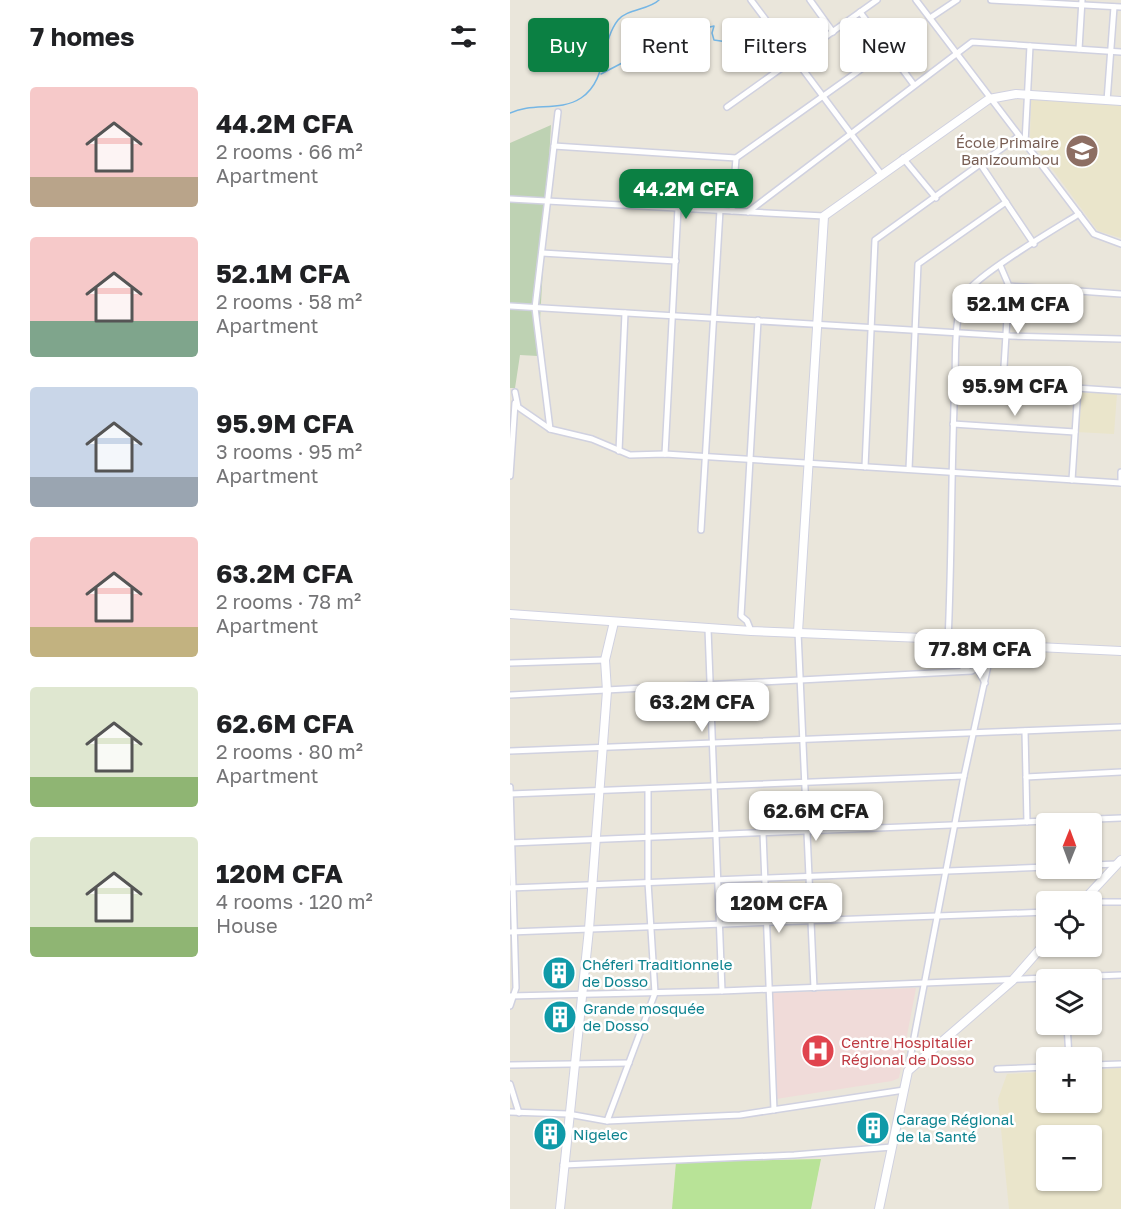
<!DOCTYPE html>
<html lang="en">
<head>
<meta charset="utf-8">
<style>
	:root { --surface:#fff; --page:#f6f6f6; --text:#202124; --muted:#757577; --accent:#0b8043 }
	body { margin:0; font-family:"Golos Text",sans-serif; background:var(--page); color:var(--text); height:100vh; display:flex; flex-direction:column; font-size:22px; white-space:nowrap }
	* { box-sizing:border-box; margin:0 }
	p { font-size:20px; color:var(--muted) }
	.icon { flex:none; width:33px; height:33px; fill:none; stroke:currentColor; stroke-width:2; stroke-linecap:round; stroke-linejoin:round }
	.map { position:relative; flex:1; overflow:hidden }
	.sheet { display:flex; flex-direction:column; background:var(--surface); width:510px }
	.sheet>* { flex:none }
	.guide { position:absolute; left:18px; top:18px; width:502px; height:54px; display:flex; gap:12px }
	.needle { width:39px; rotate:1deg }
	.fabs { position:absolute; left:526px; top:813px; display:grid; gap:12px }
	.fabs a { display:grid; place-items:center; width:66px; height:66px; border-radius:6px; background:var(--surface); box-shadow:0 2px 4px #0004; font-size:30px }
	.price { position:absolute; translate:-50% -51px; padding:0 14px; border-radius:12px; background:#fff; color:#222; font-size:20px; line-height:39px; filter:drop-shadow(0 2px 3px #0008) }
	.price::after { content:''; position:absolute; left:50%; top:36px; width:18px; height:14px; margin-left:-9px; background:inherit; clip-path:polygon(0 0,100% 0,50% 100%) }
	.price.selected { background:var(--accent); color:#fff }
	ul { padding:0; list-style:none }
	li { display:flex; align-items:center; gap:18px; height:150px; padding:0 30px }
	li span { display:grid; place-items:center; flex:none; width:168px; height:120px; border-radius:6px; color:#555 }
	li>.icon { margin-inline-start:auto }
	span .icon { width:72px; height:72px; fill:#fffc; stroke-width:1 }
	li b { font-size:26px }
	h2 { display:flex; justify-content:space-between; align-items:center; height:72px; padding:0 30px; font-size:26px }
	.pill { padding:0 21px; border-radius:6px; background:var(--surface); box-shadow:0 2px 4px #0004; font-size:21px; line-height:54px }
	.pill.selected { background:var(--accent); color:#fff }
	main { display:flex; flex:1; min-height:0 }
	.map>svg:first-child { display:block }
	.education { fill:#eae5cb; fill-rule:evenodd }
	.medical { fill:#f0dbd9 }
	.cemetery { fill:#bed2b3 }
	.pitch { fill:#b8e397 }
	.lines { fill:none; stroke-linecap:round; stroke-linejoin:round }
	.stream { stroke:#75b6e5; stroke-width:1.5 }
	.street-casing { stroke:#d0d1e0; stroke-width:8 }
	.secondary-casing { stroke:#d0d1e0; stroke-width:10 }
	.street { stroke:#fff; stroke-width:5 }
	.secondary { stroke:#fff; stroke-width:8 }
	.labels { text-anchor:middle; dominant-baseline:central; stroke-width:5; stroke-linejoin:round; paint-order:stroke }
	.education-label { font-size:15px; fill:#785e54; stroke:#fff; text-anchor:end }
	.culture-label { font-size:15px; fill:#0d838f; stroke:#fff; text-anchor:start }
	.health-label { font-size:15px; fill:#be3a42; stroke:#fff; text-anchor:start }
</style>
</head>
<body>
<main>
<section class="sheet">
<h2>7 homes<svg class="icon" aria-label="filters" viewBox="0 0 24 24"><path d="M4 7h16M4 17h16"/><circle cx="9" cy="7" r="2"/><circle cx="15" cy="17" r="2"/></svg></h2>
<ul>
<li><span style="background:linear-gradient(#f6c9c9 75%,#b9a48a 0)"><svg class="icon" aria-label="home" viewBox="0 0 24 24"><path d="M3 11l9-7 9 7M6 9v11h12V9"/></svg></span><div><b>44.2M CFA</b><p>2 rooms · 66 m²</p><p>Apartment</p></div></li>
<li><span style="background:linear-gradient(#f6c9c9 70%,#7fa58c 0)"><svg class="icon" aria-label="home" viewBox="0 0 24 24"><path d="M3 11l9-7 9 7M6 9v11h12V9"/></svg></span><div><b>52.1M CFA</b><p>2 rooms · 58 m²</p><p>Apartment</p></div></li>
<li><span style="background:linear-gradient(#c9d6e8 75%,#9aa5b1 0)"><svg class="icon" aria-label="home" viewBox="0 0 24 24"><path d="M3 11l9-7 9 7M6 9v11h12V9"/></svg></span><div><b>95.9M CFA</b><p>3 rooms · 95 m²</p><p>Apartment</p></div></li>
<li><span style="background:linear-gradient(#f6c9c9 75%,#c2b280 0)"><svg class="icon" aria-label="home" viewBox="0 0 24 24"><path d="M3 11l9-7 9 7M6 9v11h12V9"/></svg></span><div><b>63.2M CFA</b><p>2 rooms · 78 m²</p><p>Apartment</p></div></li>
<li><span style="background:linear-gradient(#dfe7d0 75%,#8fb573 0)"><svg class="icon" aria-label="home" viewBox="0 0 24 24"><path d="M3 11l9-7 9 7M6 9v11h12V9"/></svg></span><div><b>62.6M CFA</b><p>2 rooms · 80 m²</p><p>Apartment</p></div></li>
<li><span style="background:linear-gradient(#dfe7d0 75%,#8fb573 0)"><svg class="icon" aria-label="home" viewBox="0 0 24 24"><path d="M3 11l9-7 9 7M6 9v11h12V9"/></svg></span><div><b>120M CFA</b><p>4 rooms · 120 m²</p><p>House</p></div></li>
</ul>
</section>
<div class="map">
<svg width="611" height="1209" viewBox="0 0 611 1209">
	<rect width="100%" height="100%" fill="#eae6db"/>
	<!-- education -->
	<g class="education">
		<polygon points="521,99 611,105 611,238 588,231 520,139"/>
		<polygon points="570,392 607,394 604,434 567,432"/>
		<path d="M611,1068V1209H499L488,1099L497,1074L537,1072V1102H582V1070ZM537,1136H582V1180H537Z"/>
	</g>
	<!-- medical -->
	<polygon class="medical" points="406,988 389,1078 382,1081 266,1099 261,993"/>
	<!-- cemetery -->
	<polygon class="cemetery" points="41,125 28,356 10,355 5,388 0,388 0,143"/>
	<!-- pitch -->
	<polygon class="pitch" points="311,1159 301,1209 162,1209 166,1162"/>
	<g class="lines">
		<!-- stream -->
		<g class="stream">
			<polyline points="91,74 114,62 129,50 143,45 156,48 161,45 161,34 166,30 179,32 204,26 202,33 204,40 224,43"/>
			<path d="M0,113C22,102 50,112 71,98C98,80 90,43 108,20C117,9 139,10 149,0"/>
		</g>
		<!-- street casing -->
		<g class="street-casing">
			<g id="street">
				<polyline points="241,0 371,174"/>
				<polyline points="300,0 323,32"/>
				<polyline points="406,0 584,234 611,244"/>
				<polyline points="481,0 611,7"/>
				<polyline points="350,12 404,85"/>
				<polyline points="420,18 447,0"/>
				<polyline points="569,49 572,0"/>
				<polyline points="597,101 604,7"/>
				<polyline points="217,107 367,0"/>
				<polyline points="515,143 520,46"/>
				<polyline points="44,146 226,158 378,50"/>
				<polyline points="393,158 426,198"/>
				<polyline points="471,165 524,244"/>
				<polyline points="0,199 314,216"/>
				<polyline points="222,211 226,158"/>
				<polyline points="238,212 462,42 611,52"/>
				<polyline points="32,253 166,261"/>
				<polyline points="490,265 499,286 611,294"/>
				<polyline points="0,306 500,336 611,339"/>
				<polyline points="445,380 611,391"/>
				<polyline points="493,383 499,286"/>
				<polyline points="5,392 8,407 40,429 82,439 120,455 155,454 611,483"/>
				<polyline points="443,424 565,432"/>
				<polyline points="40,429 25,308 48,112"/>
				<polyline points="109,451 115,313"/>
				<polyline points="155,454 168,208"/>
				<polyline points="355,467 365,240 509,136"/>
				<polyline points="399,469 408,264 496,202"/>
				<polyline points="0,476 5,403"/>
				<polyline points="562,480 568,388"/>
				<polyline points="611,483 611,472"/>
				<polyline points="191,530 210,210"/>
				<polyline points="198,629 212,991"/>
				<polyline points="241,631 237,621 231,616 248,320"/>
				<polyline points="288,632 304,988"/>
				<path d="M438,641C442,554 441,468 445,381C446,357 443,312 457,292C470,273 545,229 569,214"/>
				<polyline points="0,663 95,660"/>
				<polyline points="466,666 475,683"/>
				<polyline points="453,669 463,664 466,647"/>
				<polyline points="0,695 462,671 495,650"/>
				<polyline points="515,731 517,822"/>
				<polyline points="0,751 611,727"/>
				<polyline points="516,777 611,772"/>
				<polyline points="0,787 6,988 0,1006"/>
				<polyline points="0,794 454,776"/>
				<polyline points="253,833 264,1110"/>
				<polyline points="0,843 611,818"/>
				<polyline points="582,865 607,864"/>
				<polyline points="0,888 537,867"/>
				<polyline points="582,902 611,902"/>
				<polyline points="0,932 537,912"/>
				<polyline points="0,996 212,991 611,975"/>
				<polyline points="557,1024 559,1058"/>
				<polyline points="0,1065 119,1063"/>
				<polyline points="582,1065 611,1064"/>
				<polyline points="398,1069 454,776 479,661"/>
				<polyline points="487,1069 537,1067"/>
				<polyline points="0,1084 9,1113"/>
				<polyline points="0,1112 58,1114 97,1121 230,1115 394,1090"/>
				<polyline points="97,1121 145,993 138,882 138,789"/>
				<polyline points="53,1165 284,1155 382,1147"/>
			</g>
		</g>
		<!-- secondary casing -->
		<g class="secondary-casing">
			<g id="secondary">
				<polyline points="0,614 241,631 438,639 505,646 611,651"/>
				<polyline points="288,632 314,216 479,99 506,94 611,101"/>
				<path d="M432,641C443,650 492,651 505,646"/>
				<polyline points="572,902 611,860"/>
				<polyline points="50,1209 79,929 97,691 95,660 104,622"/>
				<polyline points="369,1209 398,1071 502,981 537,941"/>
			</g>
		</g>
		<!-- street -->
		<use href="#street" class="street"/>
		<!-- secondary -->
		<use href="#secondary" class="secondary"/>
	</g>
	<!-- icons -->
	<defs>
		<g id="school-disc" transform="scale(1.725)"><circle r="9.5" fill="#8d6e63" stroke="#fff"/><path d="M0-5L7-2L0 1L-7-2ZM-4 1L0 2.5L4 1V4Q0 6-4 4Z" fill="#fff"/></g>
		<g id="building-disc" transform="scale(1.725)"><circle r="9.5" fill="#0f9aa8" stroke="#fff"/><path d="M-4-6H4V6H1V3H-1V6H-4ZM-2.5-4.3h1.7v1.8h-1.7ZM.8-4.3h1.7v1.8H.8ZM-2.5-1h1.7V.8h-1.7ZM.8-1h1.7V.8H.8Z" fill="#fff"/></g>
		<g id="hospital-disc" transform="scale(1.725)"><circle r="9.5" fill="#e0444e" stroke="#fff"/><path d="M-5-5h3v3.5h4V-5h3V5h-3V1.5h-4V5h-3Z" fill="#fff"/></g>
	</defs>
	<g fill-rule="evenodd">
		<use href="#school-disc" x="572" y="151"/>
		<use href="#building-disc" x="49" y="973"/>
		<use href="#building-disc" x="50" y="1017"/>
		<use href="#hospital-disc" x="308" y="1051"/>
		<use href="#building-disc" x="363" y="1128"/>
		<use href="#building-disc" x="40" y="1134"/>
	</g>
	<g class="labels">
		<!-- education labels -->
		<g class="education-label">
			<text x="549" y="142">École Primaire<tspan x="549" dy="17">Banizoumbou</tspan></text>
		</g>
		<!-- culture labels -->
		<g class="culture-label">
			<text x="72" y="964">Chéferi Traditionnele<tspan x="72" dy="17">de Dosso</tspan></text>
			<text x="73" y="1008">Grande mosquée<tspan x="73" dy="17">de Dosso</tspan></text>
			<text x="386" y="1119">Carage Régional<tspan x="386" dy="17">de la Santé</tspan></text>
			<text x="63" y="1134">Nigelec</text>
		</g>
		<!-- health labels -->
		<g class="health-label">
			<text x="331" y="1042">Centre Hospitalier<tspan x="331" dy="17">Régional de Dosso</tspan></text>
		</g>
	</g>
</svg>
<div class="fabs">
<a><svg class="needle" viewBox="-14 -14 28 28"><path d="M0-13l5 13h-10z" fill="#e53935"/><path d="M0 13l5-13h-10z" fill="#757577"/></svg></a>
<a><svg class="icon" aria-label="locate" viewBox="0 0 24 24"><circle cx="12" cy="12" r="6"/><path d="M12 2v4M12 18v4M2 12h4M18 12h4"/></svg></a>
<a><svg class="icon" aria-label="layers" viewBox="0 0 24 24"><path d="M12 4l9 5-9 5-9-5zM3 14l9 5 9-5"/></svg></a>
<a>+</a>
<a>−</a>
</div>
<b class="price selected" style="left:176px;top:220px">44.2M CFA</b>
<b class="price" style="left:508px;top:335px">52.1M CFA</b>
<b class="price" style="left:505px;top:417px">95.9M CFA</b>
<b class="price" style="left:470px;top:680px">77.8M CFA</b>
<b class="price" style="left:192px;top:733px">63.2M CFA</b>
<b class="price" style="left:306px;top:842px">62.6M CFA</b>
<b class="price" style="left:269px;top:934px">120M CFA</b>
<div class="guide">
<a class="pill selected">Buy</a>
<a class="pill">Rent</a>
<a class="pill">Filters</a>
<a class="pill">New</a>
</div>
</div>
</main>
</body>
</html>
